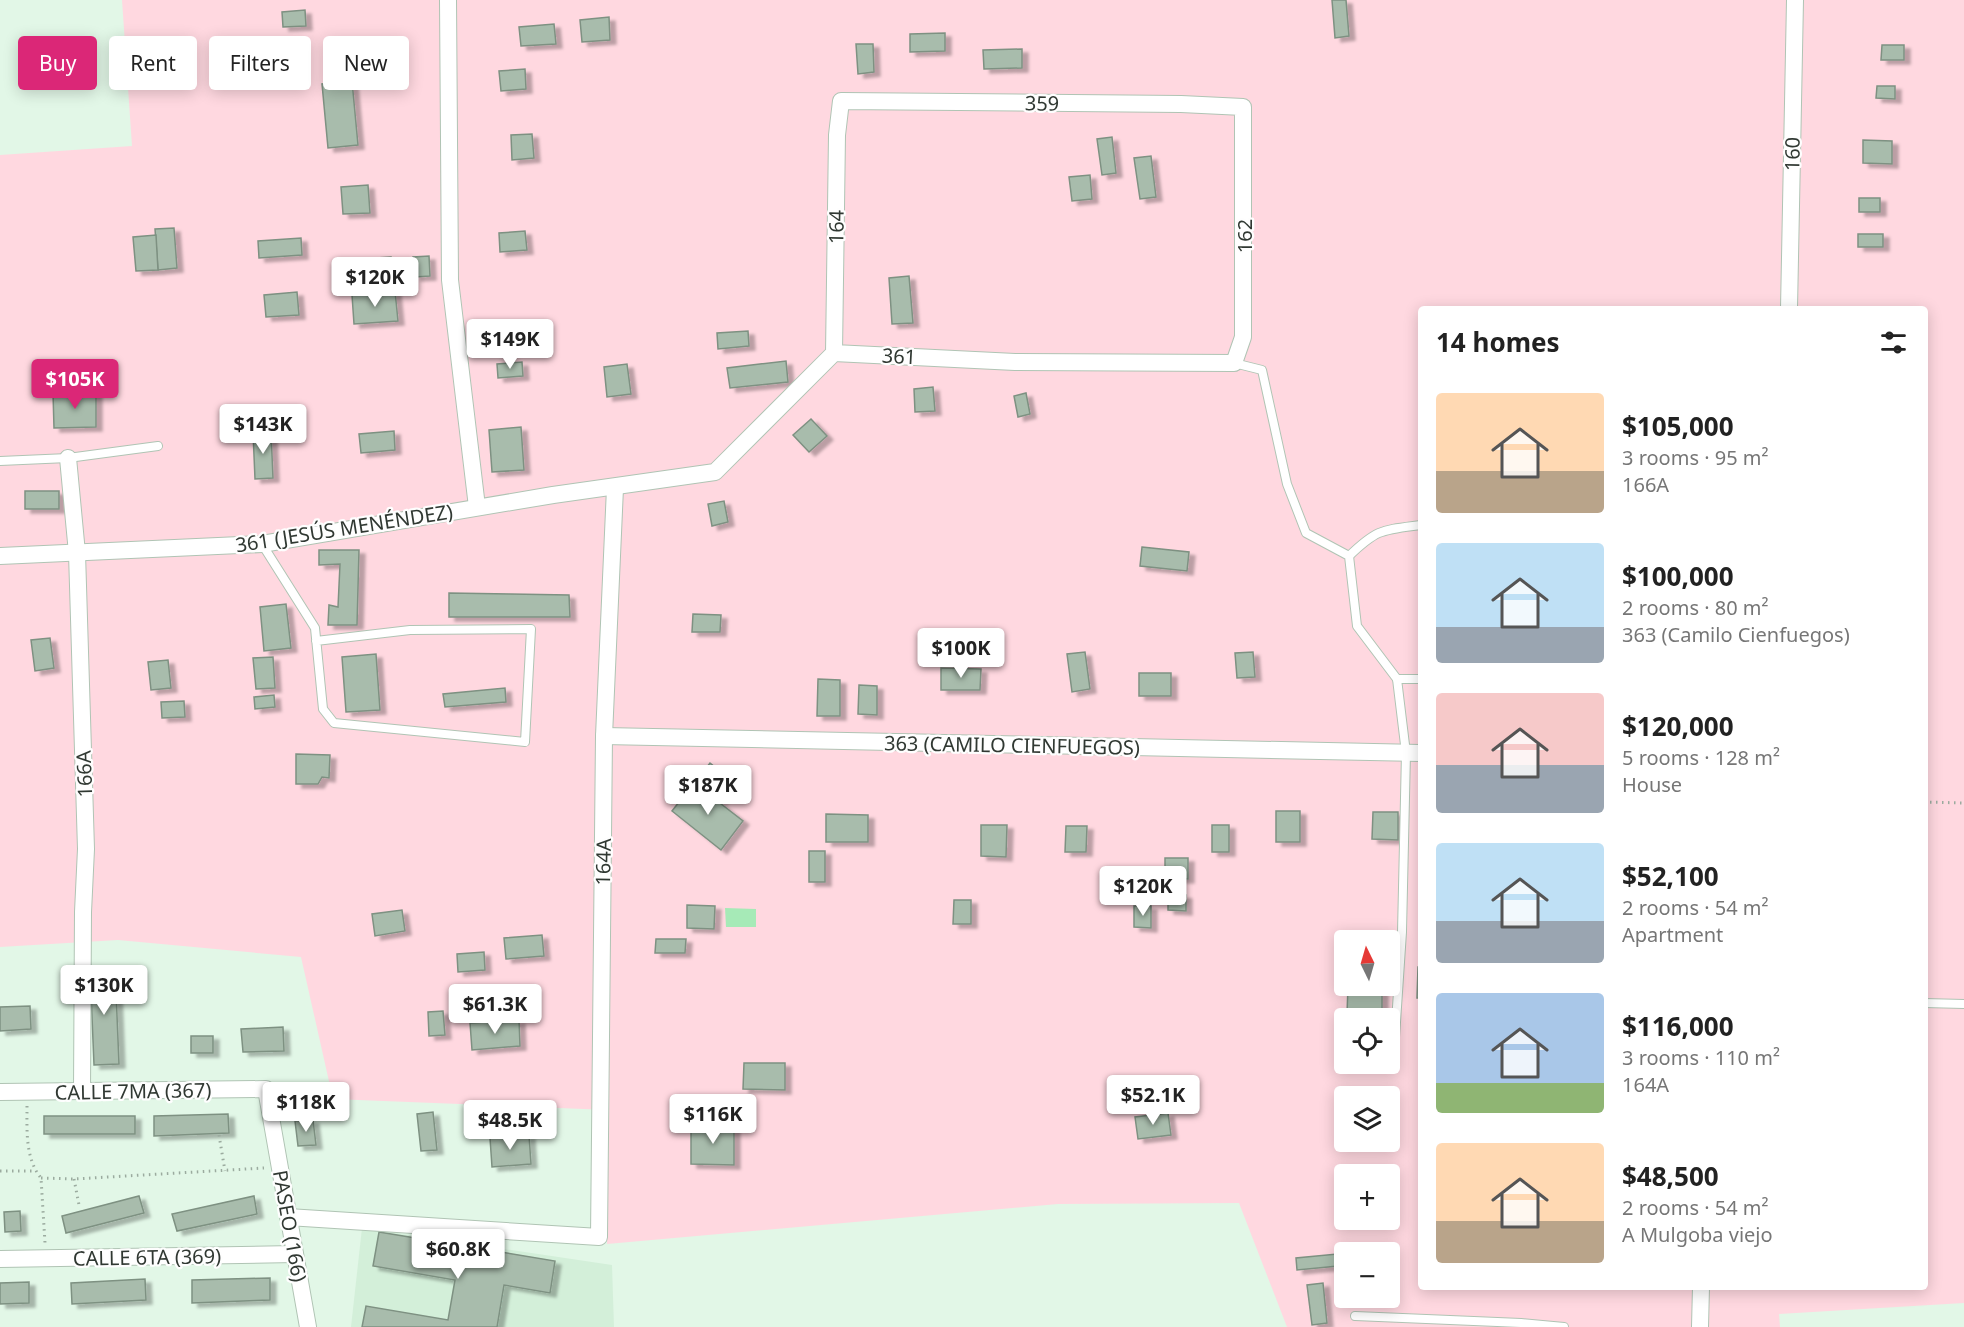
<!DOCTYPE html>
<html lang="en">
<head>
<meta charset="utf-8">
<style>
	:root { --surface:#fff; --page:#f6f6f6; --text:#222; --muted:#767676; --accent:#db2777 }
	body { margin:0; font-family:"Noto Sans",sans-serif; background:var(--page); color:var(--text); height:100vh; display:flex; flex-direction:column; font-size:22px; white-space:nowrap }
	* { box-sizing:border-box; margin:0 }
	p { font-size:20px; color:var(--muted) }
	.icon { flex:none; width:33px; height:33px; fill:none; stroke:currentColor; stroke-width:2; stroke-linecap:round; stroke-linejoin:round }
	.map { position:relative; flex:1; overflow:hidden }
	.drawer { position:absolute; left:1418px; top:306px; width:510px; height:984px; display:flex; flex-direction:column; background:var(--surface); border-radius:6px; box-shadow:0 3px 15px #0003 }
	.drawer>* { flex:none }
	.banner { position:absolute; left:18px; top:36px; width:570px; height:54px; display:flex; gap:12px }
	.needle { width:39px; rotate:355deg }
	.fabs { position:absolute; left:1334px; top:930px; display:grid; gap:12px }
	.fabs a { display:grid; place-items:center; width:66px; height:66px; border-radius:6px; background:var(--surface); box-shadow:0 3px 15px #0003; font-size:30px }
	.price { position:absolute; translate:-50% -51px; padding:0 14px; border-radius:6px; background:#fff; color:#222; font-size:20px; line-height:39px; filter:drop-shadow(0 2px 3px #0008) }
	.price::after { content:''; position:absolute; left:50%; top:36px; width:18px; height:14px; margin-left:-9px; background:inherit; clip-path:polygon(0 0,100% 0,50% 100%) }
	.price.selected { background:var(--accent); color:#fff }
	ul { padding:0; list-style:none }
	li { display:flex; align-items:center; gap:18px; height:150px; padding:0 18px }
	li span { display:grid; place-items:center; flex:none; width:168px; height:120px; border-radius:6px; color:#555 }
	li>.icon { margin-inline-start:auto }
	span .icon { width:72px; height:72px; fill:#fffc; stroke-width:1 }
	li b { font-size:26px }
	h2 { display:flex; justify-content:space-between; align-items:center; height:72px; padding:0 18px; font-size:26px }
	.chip { padding:0 21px; border-radius:6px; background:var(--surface); box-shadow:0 3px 15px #0003; font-size:21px; line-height:54px }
	.chip.selected { background:var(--accent); color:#fff }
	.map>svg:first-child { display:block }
	.built { fill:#d3efd9 }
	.green { fill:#ffd8e0; fill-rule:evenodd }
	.water { fill:#a6eab7 }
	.building { fill:#a8bcac; stroke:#7e9182; stroke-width:1.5; filter:url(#shadow) }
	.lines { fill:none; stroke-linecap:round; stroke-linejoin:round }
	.service-casing { stroke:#b0c4b4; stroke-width:10 }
	.minor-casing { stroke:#b0c4b4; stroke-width:18 }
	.path { stroke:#9bab9f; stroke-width:3; stroke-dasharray:1.5 4.5; stroke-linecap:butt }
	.service { stroke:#fff; stroke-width:8 }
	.minor { stroke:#fff; stroke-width:16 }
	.labels { text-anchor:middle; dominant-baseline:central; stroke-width:4.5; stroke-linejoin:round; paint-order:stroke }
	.street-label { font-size:20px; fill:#303832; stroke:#fefefe }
</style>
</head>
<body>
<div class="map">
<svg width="1964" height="1327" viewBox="0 0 1964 1327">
	<defs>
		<filter id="shadow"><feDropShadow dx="6" dy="4" stdDeviation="1.5" flood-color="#0004"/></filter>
	</defs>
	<rect width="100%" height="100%" fill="#e2f7e7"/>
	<!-- built -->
	<polygon class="built" points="362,1228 612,1265 614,1327 351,1327"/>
	<!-- green -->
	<path class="green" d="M122,0H1964V1303L1779,1314L1780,1327H1287L1239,1203L1058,1204L607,1244L609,1110L333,1099L301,957L118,940L0,947V155L132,146ZM1420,309H1924V1287H1420ZM1344,940H1389V986H1344ZM1344,1018H1389V1064H1344ZM1344,1096H1389V1142H1344ZM1344,1174H1389V1220H1344ZM1344,1252H1389V1298H1344Z"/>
	<!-- water -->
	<polygon class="water" points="725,908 756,909 756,927 726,927"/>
	<!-- building -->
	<g class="building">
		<polygon points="1332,0 1346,0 1349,36 1335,38"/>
		<polygon points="305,10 306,26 283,27 282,12"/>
		<polygon points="609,17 610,40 582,42 580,20"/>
		<polygon points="554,24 556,44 521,46 519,27"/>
		<polygon points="945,33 945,51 910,52 910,34"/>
		<polygon points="856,44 873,44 874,72 858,74"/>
		<polygon points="1882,45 1904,45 1904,60 1881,60"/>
		<polygon points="1022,49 1022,68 984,69 983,50"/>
		<polygon points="525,69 526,89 501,91 499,71"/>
		<polygon points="352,81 358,145 328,148 322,84"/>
		<polygon points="1877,86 1895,86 1895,99 1876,98"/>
		<polygon points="532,134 534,158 512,160 511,135"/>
		<polygon points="1112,137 1116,173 1102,175 1097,139"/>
		<polygon points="1863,140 1892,141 1892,164 1863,163"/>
		<polygon points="1151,156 1156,197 1140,199 1134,158"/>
		<polygon points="1090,175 1092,199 1072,201 1069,177"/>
		<polygon points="368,185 370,213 343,214 341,187"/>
		<rect x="1859" y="198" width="21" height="14"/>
		<polygon points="174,228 177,268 158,270 155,229"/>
		<polygon points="525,231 527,250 500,252 499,233"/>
		<rect x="1858" y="234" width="25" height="13"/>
		<polygon points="156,235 158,270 136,271 133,237"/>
		<polygon points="301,238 302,255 259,258 258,241"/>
		<polygon points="429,256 430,276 415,277 413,257"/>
		<polygon points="391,257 392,276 361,279 359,259"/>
		<polygon points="909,276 913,323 892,324 889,278"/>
		<polygon points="395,291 398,321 354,324 352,295"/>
		<polygon points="297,292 299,315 266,317 264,295"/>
		<polygon points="748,331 749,346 718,349 717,333"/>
		<polygon points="786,361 788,382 730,388 727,368"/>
		<polygon points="522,362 523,376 498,378 497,364"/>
		<polygon points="627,364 631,394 607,397 604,367"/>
		<polygon points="933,387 935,411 915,412 914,389"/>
		<polygon points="96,392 96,427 54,428 53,393"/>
		<polygon points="1026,393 1030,414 1018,417 1014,396"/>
		<polygon points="811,419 827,436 809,452 793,435"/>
		<polygon points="521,427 524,470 492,472 489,430"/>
		<polygon points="394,431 395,450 361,453 359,434"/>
		<polygon points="253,432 271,432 273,478 255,479"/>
		<rect x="25" y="491" width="34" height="18"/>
		<polygon points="724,501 728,522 712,526 708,504"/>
		<polygon points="1142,547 1189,552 1187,571 1140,566"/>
		<polygon points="319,550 359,550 357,625 328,625 329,605 338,607 340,564 319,565"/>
		<polygon points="449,593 569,595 570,617 449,617"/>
		<polygon points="286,604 291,648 264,651 260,607"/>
		<polygon points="693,614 721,615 720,632 692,632"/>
		<polygon points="50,638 54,668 35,671 31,640"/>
		<polygon points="940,643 972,644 972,661 940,660"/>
		<polygon points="1085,652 1090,689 1072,692 1067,654"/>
		<polygon points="1253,652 1255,677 1237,678 1235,653"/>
		<polygon points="376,654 380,710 346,712 342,657"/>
		<polygon points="273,657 275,688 256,689 253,658"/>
		<polygon points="168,660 171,688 151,690 148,662"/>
		<polygon points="941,668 981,669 980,690 941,690"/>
		<rect x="1139" y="673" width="32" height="23"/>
		<polygon points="818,679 840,680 840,716 817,716"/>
		<polygon points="859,685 877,686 877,715 858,714"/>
		<polygon points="505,688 506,702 445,707 443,694"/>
		<polygon points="274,695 275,707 255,709 254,697"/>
		<polygon points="184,701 185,717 162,718 161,702"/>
		<polygon points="296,754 330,755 329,778 322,777 318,784 296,784"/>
		<polygon points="710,763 735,783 721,800 696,781"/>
		<polygon points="694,783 743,821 721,850 672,811"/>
		<rect x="1276" y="811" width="24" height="31"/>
		<polygon points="1373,812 1398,812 1398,840 1372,839"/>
		<polygon points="826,814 868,815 868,842 826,842"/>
		<polygon points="981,825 1007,825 1006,857 981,856"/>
		<rect x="1212" y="825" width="17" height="27"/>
		<polygon points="1066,826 1087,826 1086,852 1065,852"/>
		<rect x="809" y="851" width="16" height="31"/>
		<polygon points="1165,858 1188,858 1188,879 1165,878"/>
		<polygon points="1168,894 1186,895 1186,911 1168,910"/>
		<polygon points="954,900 971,900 971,924 953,924"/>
		<polygon points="687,905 715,906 714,929 687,928"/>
		<polygon points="1134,906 1151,906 1151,928 1134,927"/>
		<polygon points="402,910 405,931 375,936 372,914"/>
		<polygon points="542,935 544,956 506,959 504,938"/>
		<polygon points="656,939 686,939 685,953 655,953"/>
		<polygon points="484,952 485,970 458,972 457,954"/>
		<polygon points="115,967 119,1064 94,1065 90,968"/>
		<polygon points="1418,967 1420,967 1420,998 1417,998"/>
		<polygon points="1348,986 1382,986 1382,1014 1347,1014"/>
		<polygon points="467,988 497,988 497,1003 466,1003"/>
		<polygon points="30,1006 31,1029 0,1031 0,1007"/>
		<polygon points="443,1011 445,1035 429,1036 428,1012"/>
		<polygon points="519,1020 520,1046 472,1050 470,1023"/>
		<polygon points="283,1027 284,1051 243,1052 241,1029"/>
		<rect x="191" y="1036" width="22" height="17"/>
		<polygon points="744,1063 785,1063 785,1090 743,1089"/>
		<polygon points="433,1112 437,1150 421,1151 417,1114"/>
		<polygon points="1168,1113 1171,1135 1138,1139 1135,1117"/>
		<polygon points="228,1114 229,1133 154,1136 154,1116"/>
		<rect x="44" y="1116" width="91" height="18"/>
		<polygon points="313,1120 316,1145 298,1146 295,1121"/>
		<polygon points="691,1125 734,1125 734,1165 691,1164"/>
		<polygon points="529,1135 531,1164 492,1167 490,1138"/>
		<polygon points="139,1196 144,1213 66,1233 62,1216"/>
		<polygon points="254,1196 257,1214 177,1231 172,1214"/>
		<polygon points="20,1211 21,1231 5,1232 4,1212"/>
		<polygon points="379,1232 555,1261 550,1293 504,1285 497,1327 362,1327 366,1306 448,1320 455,1280 373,1266"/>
		<polygon points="1337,1254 1338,1266 1297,1270 1296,1258"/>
		<polygon points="270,1278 270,1300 192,1303 192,1280"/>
		<polygon points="145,1279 146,1300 72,1304 71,1283"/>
		<polygon points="29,1282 29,1303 0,1304 0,1283"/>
		<polygon points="1323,1283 1327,1323 1312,1325 1307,1285"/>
	</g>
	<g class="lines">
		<!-- service casing -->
		<g class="service-casing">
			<g id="service">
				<polyline points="1234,363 1262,370 1287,484 1306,533 1349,556 1357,626 1397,679 1406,753 1402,932 1394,1052"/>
				<polyline points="0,461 68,458 158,446"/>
				<polyline points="262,544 315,628 323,709 334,723 525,742 531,629 410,630 316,641"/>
				<path d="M1349,556C1377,529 1382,530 1420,525"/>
				<polyline points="1397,679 1420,679"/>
				<polyline points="1924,1003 1964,1004"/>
				<polyline points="1355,1316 1521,1323 1564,1327"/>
			</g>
		</g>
		<!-- minor casing -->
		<g class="minor-casing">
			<g id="minor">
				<polyline points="448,0 450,280 477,507"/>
				<polyline points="1789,309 1795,0"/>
				<polyline points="68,458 77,553 86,849 83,912 82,1091"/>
				<polyline points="0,556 262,544 553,495 715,472 834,353 1015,362 1234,363 1243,337 1243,107 1181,104 841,101 837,135 834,353"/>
				<polyline points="604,736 1420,753"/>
				<polyline points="0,1092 266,1089 308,1327"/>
				<polyline points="288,1217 599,1237 604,736 615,488"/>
				<polyline points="0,1259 295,1254"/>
				<polyline points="1700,1327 1701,1287"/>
			</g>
		</g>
		<!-- path -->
		<g class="path">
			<polyline points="1924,802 1964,803"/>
			<path d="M27,1106C27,1130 25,1158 41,1178L45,1243"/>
			<polyline points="219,1135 225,1171"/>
			<polyline points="0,1171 36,1171"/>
			<polyline points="41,1178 74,1179 264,1168"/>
			<polyline points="74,1179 79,1205"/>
		</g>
		<!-- service -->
		<use href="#service" class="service"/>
		<!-- minor -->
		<use href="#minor" class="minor"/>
	</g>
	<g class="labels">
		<!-- street labels -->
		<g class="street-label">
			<text transform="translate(1042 103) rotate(1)">359</text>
			<text transform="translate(1792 154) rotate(-89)">160</text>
			<text transform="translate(836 227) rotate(-89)">164</text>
			<text transform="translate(1244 236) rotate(-90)">162</text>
			<text transform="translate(899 356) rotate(3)">361</text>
			<text transform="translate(344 528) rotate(-9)">361 (JESÚS MENÉNDEZ)</text>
			<text transform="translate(1012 745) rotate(1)">363 (CAMILO CIENFUEGOS)</text>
			<text transform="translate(84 774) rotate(-92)">166A</text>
			<text transform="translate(603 862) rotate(-89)">164A</text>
			<text transform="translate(133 1091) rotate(-1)">CALLE 7MA (367)</text>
			<text transform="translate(290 1226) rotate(80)">PASEO (166)</text>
			<text transform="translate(147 1257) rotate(-1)">CALLE 6TA (369)</text>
		</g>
	</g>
</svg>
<div class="fabs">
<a><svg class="needle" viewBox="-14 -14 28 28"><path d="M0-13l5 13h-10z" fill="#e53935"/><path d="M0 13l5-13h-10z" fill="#767676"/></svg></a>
<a><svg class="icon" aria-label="locate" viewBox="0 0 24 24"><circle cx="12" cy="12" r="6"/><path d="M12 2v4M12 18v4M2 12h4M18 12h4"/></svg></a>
<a><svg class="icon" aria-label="layers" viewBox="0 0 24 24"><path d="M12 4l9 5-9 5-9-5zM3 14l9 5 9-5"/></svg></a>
<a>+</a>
<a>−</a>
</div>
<b class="price" style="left:375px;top:308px">$120K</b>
<b class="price" style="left:510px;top:370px">$149K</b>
<b class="price selected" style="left:75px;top:410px">$105K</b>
<b class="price" style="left:263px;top:455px">$143K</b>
<b class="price" style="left:961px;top:679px">$100K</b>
<b class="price" style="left:708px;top:816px">$187K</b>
<b class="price" style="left:1143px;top:917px">$120K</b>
<b class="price" style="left:104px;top:1016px">$130K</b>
<b class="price" style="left:495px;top:1035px">$61.3K</b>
<b class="price" style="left:1153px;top:1126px">$52.1K</b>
<b class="price" style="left:306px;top:1133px">$118K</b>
<b class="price" style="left:713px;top:1145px">$116K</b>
<b class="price" style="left:510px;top:1151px">$48.5K</b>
<b class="price" style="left:458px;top:1280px">$60.8K</b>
<div class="banner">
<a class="chip selected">Buy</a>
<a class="chip">Rent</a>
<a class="chip">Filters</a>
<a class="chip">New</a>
</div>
<section class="drawer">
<h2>14 homes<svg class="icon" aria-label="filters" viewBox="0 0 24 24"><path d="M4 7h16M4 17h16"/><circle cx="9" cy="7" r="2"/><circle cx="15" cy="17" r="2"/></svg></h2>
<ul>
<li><span style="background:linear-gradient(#ffd9b3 65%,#b9a48a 0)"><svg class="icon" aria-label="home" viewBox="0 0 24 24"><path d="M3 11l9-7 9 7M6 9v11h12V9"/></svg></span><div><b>$105,000</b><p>3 rooms · 95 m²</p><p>166A</p></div></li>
<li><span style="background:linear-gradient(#bfe0f5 70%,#9aa5b1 0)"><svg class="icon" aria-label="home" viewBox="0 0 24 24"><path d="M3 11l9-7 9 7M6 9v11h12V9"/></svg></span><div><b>$100,000</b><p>2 rooms · 80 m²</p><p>363 (Camilo Cienfuegos)</p></div></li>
<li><span style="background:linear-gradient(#f6c9c9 60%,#9aa5b1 0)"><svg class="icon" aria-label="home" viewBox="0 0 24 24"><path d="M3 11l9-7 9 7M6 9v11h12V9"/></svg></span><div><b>$120,000</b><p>5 rooms · 128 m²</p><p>House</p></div></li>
<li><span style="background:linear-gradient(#bfe0f5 65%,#9aa5b1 0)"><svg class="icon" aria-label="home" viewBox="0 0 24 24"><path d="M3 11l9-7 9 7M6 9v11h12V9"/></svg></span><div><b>$52,100</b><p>2 rooms · 54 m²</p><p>Apartment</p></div></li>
<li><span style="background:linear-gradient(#a9c7e8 75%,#8fb573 0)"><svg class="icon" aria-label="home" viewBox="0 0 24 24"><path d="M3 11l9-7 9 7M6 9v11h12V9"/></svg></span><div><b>$116,000</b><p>3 rooms · 110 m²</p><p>164A</p></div></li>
<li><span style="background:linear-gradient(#ffd9b3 65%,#b9a48a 0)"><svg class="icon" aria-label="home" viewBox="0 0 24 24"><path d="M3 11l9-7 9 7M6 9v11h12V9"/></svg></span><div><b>$48,500</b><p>2 rooms · 54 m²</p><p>A Mulgoba viejo</p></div></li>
</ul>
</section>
</div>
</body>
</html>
